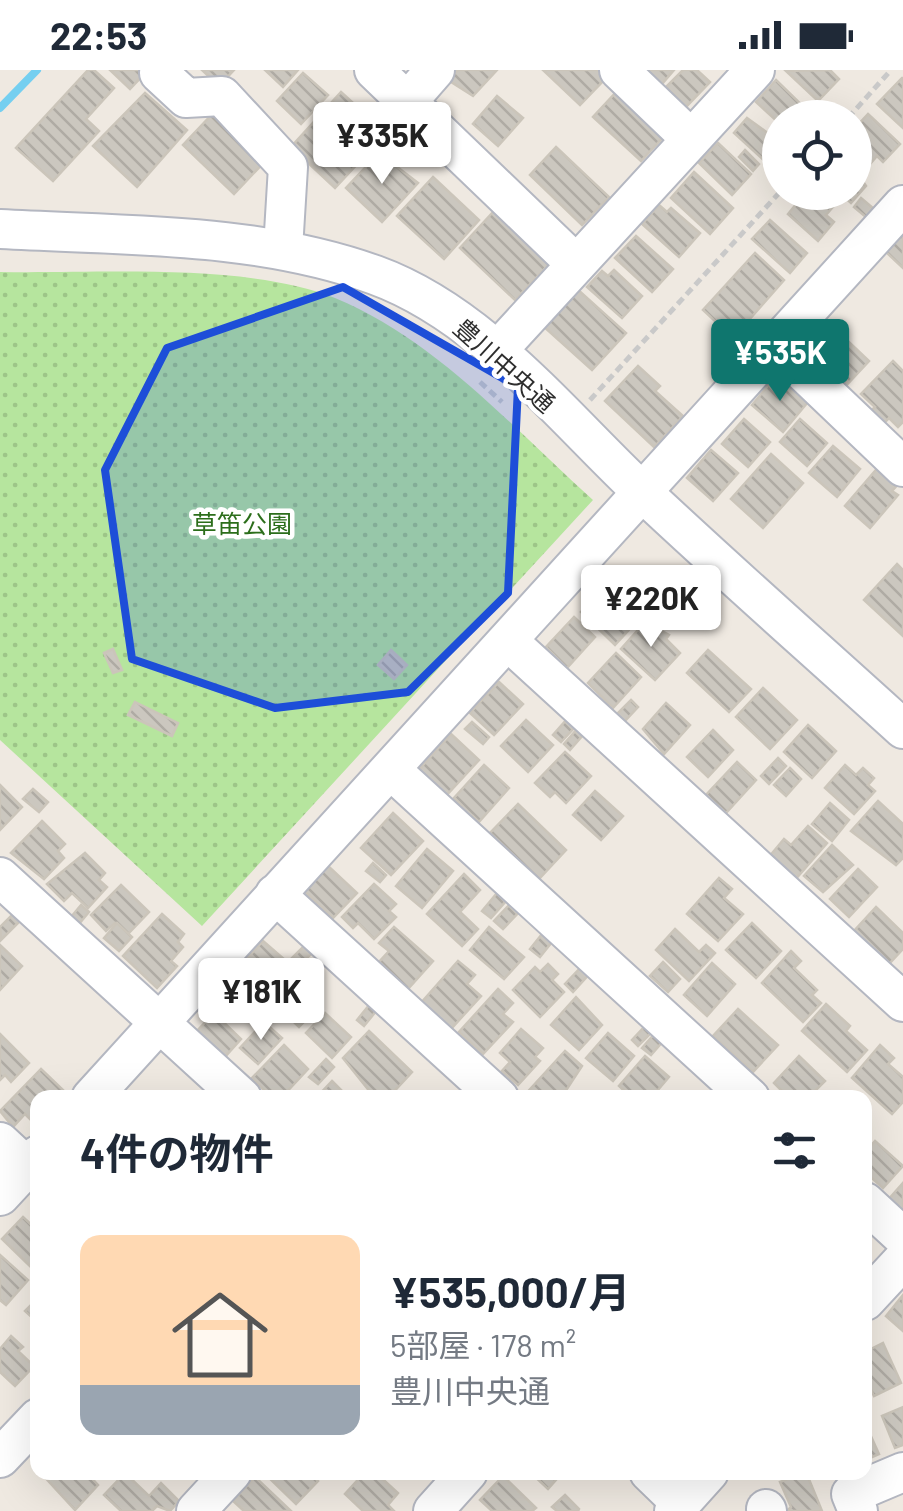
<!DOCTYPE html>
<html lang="ja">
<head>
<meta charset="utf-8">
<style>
	:root { --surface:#fff; --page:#f2f2f3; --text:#1f2937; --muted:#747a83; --accent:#0f766e }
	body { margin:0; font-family:Barlow,"Noto Sans JP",sans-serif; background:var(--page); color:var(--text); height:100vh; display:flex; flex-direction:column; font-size:38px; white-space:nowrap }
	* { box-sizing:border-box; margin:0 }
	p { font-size:32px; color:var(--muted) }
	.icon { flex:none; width:55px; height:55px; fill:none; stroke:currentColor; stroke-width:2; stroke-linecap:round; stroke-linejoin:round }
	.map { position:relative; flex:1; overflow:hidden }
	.drawer { position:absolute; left:30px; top:1020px; width:842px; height:390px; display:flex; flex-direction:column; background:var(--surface); border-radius:20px; box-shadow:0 10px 40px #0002 }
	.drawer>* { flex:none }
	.controls { position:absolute; left:762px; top:30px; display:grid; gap:20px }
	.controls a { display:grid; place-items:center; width:110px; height:110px; border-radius:50%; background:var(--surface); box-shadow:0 10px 40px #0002; font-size:50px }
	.price { position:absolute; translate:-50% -85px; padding:0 22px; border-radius:10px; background:#fff; color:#222; font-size:32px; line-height:65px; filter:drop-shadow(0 2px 5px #0008) }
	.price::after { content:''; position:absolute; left:50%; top:60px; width:30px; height:22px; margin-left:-15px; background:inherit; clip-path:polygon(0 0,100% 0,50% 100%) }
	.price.current { background:var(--accent); color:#fff }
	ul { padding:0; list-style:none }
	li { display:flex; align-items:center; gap:30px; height:250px; padding:0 50px }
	li span { display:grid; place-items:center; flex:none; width:280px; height:200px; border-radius:20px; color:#555 }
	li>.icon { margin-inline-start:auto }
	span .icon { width:120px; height:120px; fill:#fffc; stroke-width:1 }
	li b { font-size:42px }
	h2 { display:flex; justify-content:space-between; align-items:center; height:120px; padding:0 50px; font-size:42px }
	.status { display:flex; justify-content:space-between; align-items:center; height:70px; padding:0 50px; background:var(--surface); direction:ltr }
	.status svg { height:28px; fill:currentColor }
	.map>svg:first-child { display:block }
	.green { fill:url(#green-dots) }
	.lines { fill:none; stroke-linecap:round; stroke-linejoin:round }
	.stream { stroke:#75cff0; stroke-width:8 }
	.building { fill:url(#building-back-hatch); stroke:#cbc5ba; stroke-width:2.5 }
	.minor-casing { stroke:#b4b7c1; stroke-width:42 }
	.path { stroke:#c9c9c9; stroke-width:5; stroke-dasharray:8 5; stroke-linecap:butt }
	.minor { stroke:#fff; stroke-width:38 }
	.marked { fill:#1d4ed8; fill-opacity:0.2; stroke:#1d4ed8; stroke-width:8; stroke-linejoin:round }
	.labels { text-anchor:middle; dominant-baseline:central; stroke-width:9; stroke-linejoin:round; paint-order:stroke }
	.street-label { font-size:25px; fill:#2e2e2e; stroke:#fff }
	.park-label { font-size:25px; fill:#2c6e1b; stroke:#fff }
</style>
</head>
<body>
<div class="status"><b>22:53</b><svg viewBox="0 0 49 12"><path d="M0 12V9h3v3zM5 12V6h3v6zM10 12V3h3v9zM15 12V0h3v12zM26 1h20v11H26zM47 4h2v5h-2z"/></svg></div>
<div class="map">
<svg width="903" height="1441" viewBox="0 0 903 1441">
	<defs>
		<pattern id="green-dots" width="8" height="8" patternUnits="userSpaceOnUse" patternTransform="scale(2.5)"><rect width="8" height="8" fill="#b6e59e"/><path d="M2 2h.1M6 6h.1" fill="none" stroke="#9dc588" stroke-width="1.8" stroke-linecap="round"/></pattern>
		<pattern id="building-back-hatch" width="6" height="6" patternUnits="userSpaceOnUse" patternTransform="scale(2.5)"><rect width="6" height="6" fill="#cbc7bf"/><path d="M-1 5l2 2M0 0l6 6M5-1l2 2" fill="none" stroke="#afaba4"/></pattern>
	</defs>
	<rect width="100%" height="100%" fill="#efe9e1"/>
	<!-- green -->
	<path class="green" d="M0,202C98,204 245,192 335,228C435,269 514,359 593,430L202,856L0,670Z"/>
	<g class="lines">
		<!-- stream -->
		<polyline class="stream" points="0,38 37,0"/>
	</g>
	<!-- building -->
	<g class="building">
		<polygon points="88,0 94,0 114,18 86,49 99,61 53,111 16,78"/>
		<polygon points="110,0 148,0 130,19"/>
		<polygon points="202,0 234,0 219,16"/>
		<polygon points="265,0 298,0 283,17"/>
		<polygon points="458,0 497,0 473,26 448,10"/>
		<polygon points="543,0 598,0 606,8 580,35"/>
		<polygon points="646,0 674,0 662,14"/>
		<polygon points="683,0 697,0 710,12 686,37 666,17"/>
		<polygon points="830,0 839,9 818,31 786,1"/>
		<polygon points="303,3 328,25 301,54 277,31"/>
		<polygon points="902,8 903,8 903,58 877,34"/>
		<polygon points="776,10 810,43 806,48 780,48 780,54 756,32"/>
		<polygon points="619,19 667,63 641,91 593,47"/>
		<polygon points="341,22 386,63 335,118 291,77"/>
		<polygon points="145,23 187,60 137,117 93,76"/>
		<polygon points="497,26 523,48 498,76 473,54"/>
		<polygon points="217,39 269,87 234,124 183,75"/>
		<polygon points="868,44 900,74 883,92 877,86 871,93 855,77 855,58"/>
		<polygon points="747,48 780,72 767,93 734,63"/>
		<polygon points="718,73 751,104 732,125 699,93"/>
		<polygon points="556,77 609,127 582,155 530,105"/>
		<polygon points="745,80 759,94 753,101 739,87"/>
		<polygon points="379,83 418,113 382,152 346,118"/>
		<polygon points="855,100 866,116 851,133 839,122 855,122"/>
		<polygon points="694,102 733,138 710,164 671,128"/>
		<polygon points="433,107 479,150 444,189 397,146"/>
		<polygon points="806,122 829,122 838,131 826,145 834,152 818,171 788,144"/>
		<polygon points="861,128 874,139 867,148 854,137"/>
		<polygon points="659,135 667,142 671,138 700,163 679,187 642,154"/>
		<polygon points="494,141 550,193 515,230 460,178"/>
		<polygon points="770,150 807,183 790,203 752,169"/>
		<polygon points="903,163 903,198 886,182"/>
		<polygon points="636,166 673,199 652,222 615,188"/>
		<polygon points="755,183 784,210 733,268 703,240"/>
		<polygon points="614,200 642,226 622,248 587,217 602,201 608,206"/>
		<polygon points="577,219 626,263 592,300 543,256"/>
		<polygon points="832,256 869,291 842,320 805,285"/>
		<polygon points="893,291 903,301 903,352 898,357 889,348 880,357 867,345 875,337 861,324"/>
		<polygon points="638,296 660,316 655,321 683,346 654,377 605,331"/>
		<polygon points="777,305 808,332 783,362 752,335"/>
		<polygon points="744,349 770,372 748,397 722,374"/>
		<polygon points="800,349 827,373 807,396 780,372"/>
		<polygon points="833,376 860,399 837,427 809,403"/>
		<polygon points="711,380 738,403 713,431 687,408"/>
		<polygon points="771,384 803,413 763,458 731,429"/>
		<polygon points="881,394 901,411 892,421 898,425 870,458 845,436"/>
		<polygon points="897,494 903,500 903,566 864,530"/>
		<polygon points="604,517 638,550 615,575 581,542"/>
		<polygon points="574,547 595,567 567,598 546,577"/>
		<polygon points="645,552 669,565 666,569 680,583 655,610 621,579"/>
		<polygon points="113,579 122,600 113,603 104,583"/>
		<polygon points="391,580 407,595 394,609 378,595"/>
		<polygon points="708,580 751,619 729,642 687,603"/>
		<polygon points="616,583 641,607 613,638 588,613"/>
		<polygon points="499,612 523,634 494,665 470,643"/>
		<polygon points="763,618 797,650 770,679 736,647"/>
		<polygon points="631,630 638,637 624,652 616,645"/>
		<polygon points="135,632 178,653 172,666 128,645"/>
		<polygon points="666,633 690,655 664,684 643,659"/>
		<polygon points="567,649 575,657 561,672 553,665"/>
		<polygon points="526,650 553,675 528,702 501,676"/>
		<polygon points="472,652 489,667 483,674 465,659"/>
		<polygon points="808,655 836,681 812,708 784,682"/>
		<polygon points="577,659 583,665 570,680 564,674"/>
		<polygon points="713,660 733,680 708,707 687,687"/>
		<polygon points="451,664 479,690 444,728 416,703"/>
		<polygon points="565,682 591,706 566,733 555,722 550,727 535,713"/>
		<polygon points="778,688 786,696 769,714 761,706"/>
		<polygon points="737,692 756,710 726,743 706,725"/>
		<polygon points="484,695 509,718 479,752 473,746 469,751 458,741 462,736 454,728"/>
		<polygon points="845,695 856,705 863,698 874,708 868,715 875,721 854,744 825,718"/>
		<polygon points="790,698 801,709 786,726 774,715"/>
		<polygon points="0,715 22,737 0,760"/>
		<polygon points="33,719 48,732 39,742 23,729"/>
		<polygon points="595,721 623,746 601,770 573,745"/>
		<polygon points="878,731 903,754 903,788 896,795 851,761"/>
		<polygon points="830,733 849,750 832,771 812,754"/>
		<polygon points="518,734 566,780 539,809 490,763"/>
		<polygon points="393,743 423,771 391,805 361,778"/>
		<polygon points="42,751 65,774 58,781 64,788 44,809 11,783"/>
		<polygon points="808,756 827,773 794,811 768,788 784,769 791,775"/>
		<polygon points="832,775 853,795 823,822 804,806"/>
		<polygon points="427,779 453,801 422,838 396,816"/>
		<polygon points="85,783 105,803 99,810 107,817 88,838 72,823 64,831 47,814"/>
		<polygon points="373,793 386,805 380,812 366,801"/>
		<polygon points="328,796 357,823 333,848 304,821"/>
		<polygon points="858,799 877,817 849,847 830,829"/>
		<polygon points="464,804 480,820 460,842 478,859 462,876 427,844"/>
		<polygon points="719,808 732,819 724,828 743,844 718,871 687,844"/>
		<polygon points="374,814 396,834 389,841 396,847 374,869 358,853 353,858 342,847"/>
		<polygon points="121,815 149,842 127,865 115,853 106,861 91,845"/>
		<polygon points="497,823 506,831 491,848 482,841"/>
		<polygon points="511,833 520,841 503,859 494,851"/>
		<polygon points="81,835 89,842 79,854 71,847"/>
		<polygon points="876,837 903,863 903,879 889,894 854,861"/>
		<polygon points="14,843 21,850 1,870 0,857"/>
		<polygon points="162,844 184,864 178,872 183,877 171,891 177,896 157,918 123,886"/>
		<polygon points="117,853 132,867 119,881 104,868"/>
		<polygon points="752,853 781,881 756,908 726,880"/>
		<polygon points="394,857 433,891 408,919 379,892 389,881 379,873"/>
		<polygon points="489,857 524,887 504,909 470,880"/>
		<polygon points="675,859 699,882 706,875 715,883 689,911 656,880"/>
		<polygon points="542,864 552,872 540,887 530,879"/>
		<polygon points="263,871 285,890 281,896 291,905 270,927 238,898"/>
		<polygon points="308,872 315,880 294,901 286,894"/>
		<polygon points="0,875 22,896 0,920"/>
		<polygon points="791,881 801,891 794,898 817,920 812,925 821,933 803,952 762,913"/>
		<polygon points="458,891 475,905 467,914 481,926 451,959 421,933"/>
		<polygon points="663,892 680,909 668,922 650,906"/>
		<polygon points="712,893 735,914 707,946 684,925"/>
		<polygon points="548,894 558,904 552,910 564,922 540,947 513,920 535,897 540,902"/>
		<polygon points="584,894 592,901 573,922 565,914"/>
		<polygon points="296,909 322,933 299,957 274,933"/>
		<polygon points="244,912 263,930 244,951 224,932"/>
		<polygon points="498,919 513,933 503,944 513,952 483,984 459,962"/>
		<polygon points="576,927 602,955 579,980 551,955"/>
		<polygon points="370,934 377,940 364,956 357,950"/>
		<polygon points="826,934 850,956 846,961 867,980 847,1002 802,961"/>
		<polygon points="738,939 778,975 753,1002 713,966"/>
		<polygon points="214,943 241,969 224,988 196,962"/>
		<polygon points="325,943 351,967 332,988 306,963"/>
		<polygon points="264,952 282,968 258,994 240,978"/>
		<polygon points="646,955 653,961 638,976 632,970"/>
		<polygon points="521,959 543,978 535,987 540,991 518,1015 502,1001 510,992 500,983"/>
		<polygon points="369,961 412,1002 388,1028 375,1028 343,988"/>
		<polygon points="656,962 664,970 651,985 642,978"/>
		<polygon points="608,963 634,986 613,1011 586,988"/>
		<polygon points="0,964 29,993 11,1012 5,1005 0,1010"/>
		<polygon points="284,975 308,999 281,1028 272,1028 252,1008"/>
		<polygon points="880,975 894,988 888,994 903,1007 903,1032 892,1044 852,1008"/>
		<polygon points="565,981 582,996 561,1028 522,1028"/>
		<polygon points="645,986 669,1007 651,1028 632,1028 619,1016"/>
		<polygon points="799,986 825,1011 808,1028 780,1028 784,1023 774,1013"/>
		<polygon points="326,989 334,997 318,1014 309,1007"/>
		<polygon points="41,999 63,1020 55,1028 38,1028 37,1056 25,1044 13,1057 0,1041"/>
		<polygon points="332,1011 349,1028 316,1028"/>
		<polygon points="875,1071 903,1096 883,1118 865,1102 865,1082"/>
		<polygon points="903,1113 903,1144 888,1130"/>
		<polygon points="23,1147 38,1161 38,1195 33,1199 2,1169"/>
		<polygon points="0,1185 28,1210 6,1235 0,1230"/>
		<polygon points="903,1225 903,1261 886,1246"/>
		<polygon points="38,1228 38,1253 25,1241"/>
		<polygon points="11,1266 23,1277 18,1281 34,1296 15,1316 0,1302 0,1279"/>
		<polygon points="883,1273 901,1313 874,1326 865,1307 865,1282"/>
		<polygon points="903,1337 903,1375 895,1378 882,1346"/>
		<polygon points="865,1353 879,1384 865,1390"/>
		<polygon points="40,1402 86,1402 98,1415 75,1440"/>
		<polygon points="263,1402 309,1402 318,1411 296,1434"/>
		<polygon points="365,1402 375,1402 398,1423 388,1435 394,1441 363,1441 345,1424"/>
		<polygon points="530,1402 563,1402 548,1419"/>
		<polygon points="806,1402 822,1441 787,1441 791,1437 780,1412"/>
		<polygon points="125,1403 149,1426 161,1413 179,1431 170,1441 157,1436 152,1441 121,1441 104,1425"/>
		<polygon points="503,1406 536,1438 532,1441 492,1441 480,1430"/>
		<polygon points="255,1407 291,1441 244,1441 233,1431"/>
		<polygon points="565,1425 579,1439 578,1441 557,1441 552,1437"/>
	</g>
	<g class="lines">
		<!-- minor casing -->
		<g class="minor-casing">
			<g id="minor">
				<polyline points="162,0 159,3 186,28 222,26 288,97 283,179"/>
				<polyline points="374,0 576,194"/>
				<polyline points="619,0 691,69"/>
				<polyline points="408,31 435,0"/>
				<path d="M0,159C126,166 255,162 375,205C480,243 560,344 639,419C726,501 815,579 903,659"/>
				<polyline points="775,275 903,397"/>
				<polyline points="496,282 755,0"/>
				<polyline points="508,571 903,932"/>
				<polyline points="391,700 750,1028"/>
				<polyline points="0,807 242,1028"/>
				<polyline points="275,824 499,1028"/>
				<polyline points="91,1028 903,135"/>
				<polyline points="0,1072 27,1097"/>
				<polyline points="0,1126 38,1085"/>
				<polyline points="865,1132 903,1167"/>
				<polyline points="865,1231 903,1190"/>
				<polyline points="0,1388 38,1348"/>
				<polyline points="649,1402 681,1433"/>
				<polyline points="766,1439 767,1441"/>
				<polyline points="196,1441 232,1402"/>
				<polyline points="433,1441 468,1402"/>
				<polyline points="674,1441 709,1402"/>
				<polyline points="858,1441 851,1424 903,1402"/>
			</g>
		</g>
		<!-- path -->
		<g class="path">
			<polyline points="848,48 891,0"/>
			<polyline points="480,312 502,332"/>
			<polyline points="590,330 780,122"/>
		</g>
		<!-- minor -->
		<use href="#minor" class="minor"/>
	</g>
	<!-- marked area -->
	<path class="marked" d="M343,217L518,317L508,523L408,622L275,638L132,589L105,400L167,278Z"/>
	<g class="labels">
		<!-- street labels -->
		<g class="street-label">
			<text transform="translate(505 295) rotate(42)">豊川中央通</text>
		</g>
		<!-- park labels -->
		<g class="park-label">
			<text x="242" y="453">草笛公園</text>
		</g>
	</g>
</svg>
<div class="controls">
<a><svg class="icon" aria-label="locate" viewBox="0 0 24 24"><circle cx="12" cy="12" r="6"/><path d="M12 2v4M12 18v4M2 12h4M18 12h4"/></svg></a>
</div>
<b class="price" style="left:382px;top:117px">¥335K</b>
<b class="price current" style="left:780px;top:334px">¥535K</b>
<b class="price" style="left:651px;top:580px">¥220K</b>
<b class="price" style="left:261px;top:973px">¥181K</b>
<section class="drawer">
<h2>4件の物件<svg class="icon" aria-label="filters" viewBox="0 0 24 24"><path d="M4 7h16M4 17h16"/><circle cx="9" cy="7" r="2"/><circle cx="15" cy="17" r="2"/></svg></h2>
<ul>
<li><span style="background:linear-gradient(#ffd9b3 75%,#9aa5b1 0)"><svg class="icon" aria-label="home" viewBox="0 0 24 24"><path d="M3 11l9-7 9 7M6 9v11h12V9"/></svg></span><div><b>¥535,000/月</b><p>5部屋 · 178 m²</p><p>豊川中央通</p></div></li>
</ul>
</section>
</div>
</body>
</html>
